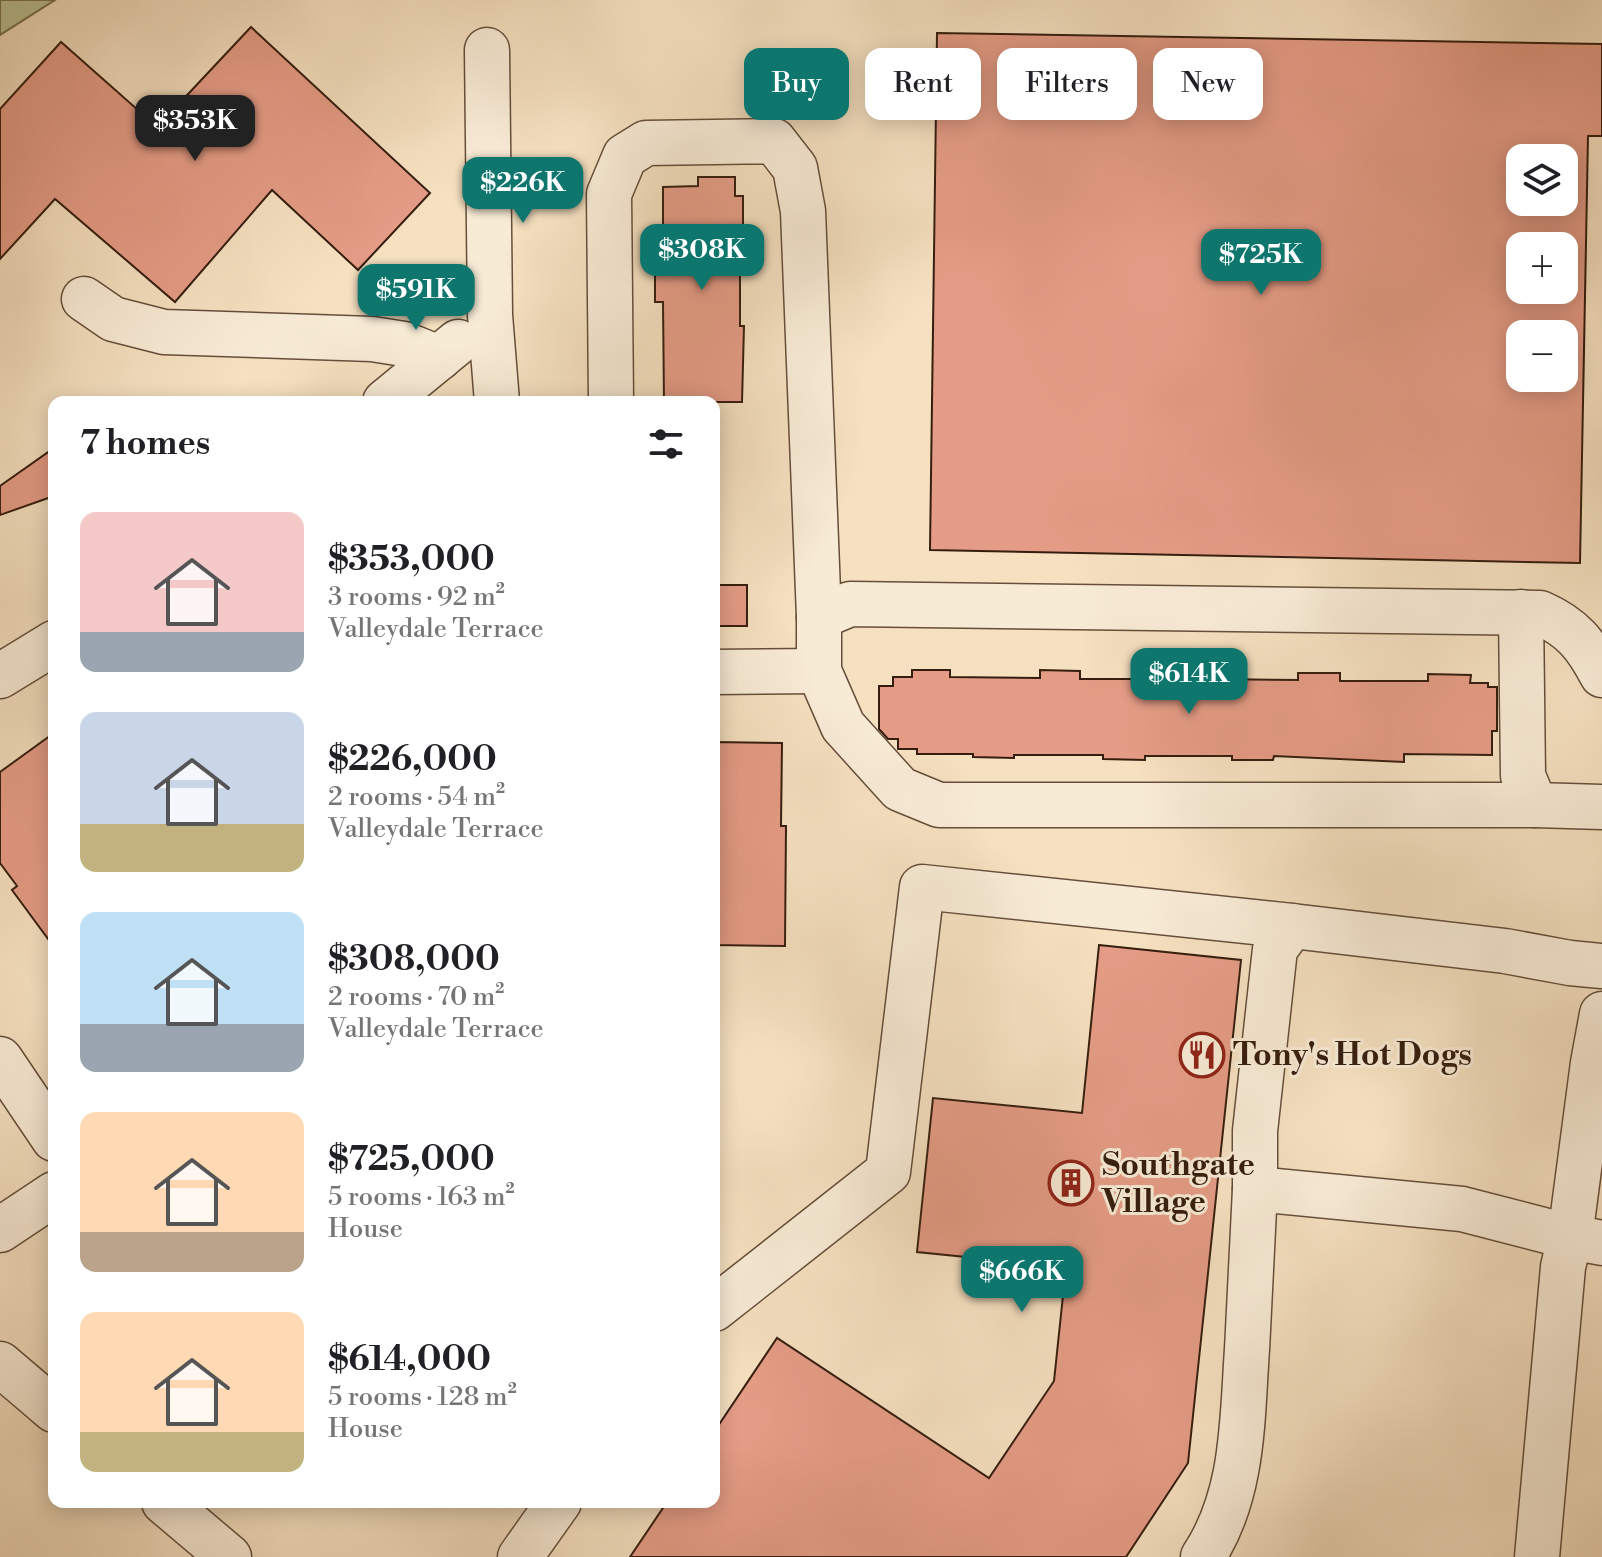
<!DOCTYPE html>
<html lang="en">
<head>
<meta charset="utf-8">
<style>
	:root { --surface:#fff; --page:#f2f2f2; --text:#202124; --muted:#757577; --accent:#0f766e }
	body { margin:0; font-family:"Libre Bodoni",serif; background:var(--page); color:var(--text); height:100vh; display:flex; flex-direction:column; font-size:30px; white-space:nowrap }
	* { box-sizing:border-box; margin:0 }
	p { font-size:26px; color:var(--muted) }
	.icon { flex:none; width:44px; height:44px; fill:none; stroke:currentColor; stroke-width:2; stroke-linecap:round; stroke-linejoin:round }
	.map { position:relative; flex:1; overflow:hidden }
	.details { position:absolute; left:48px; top:396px; width:672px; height:1112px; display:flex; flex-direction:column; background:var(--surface); border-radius:16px; box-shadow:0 4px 20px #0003 }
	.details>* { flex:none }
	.hud { position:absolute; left:744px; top:48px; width:738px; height:72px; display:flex; gap:16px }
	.buttons { position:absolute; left:1506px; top:144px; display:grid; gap:16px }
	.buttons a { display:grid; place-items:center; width:72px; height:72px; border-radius:16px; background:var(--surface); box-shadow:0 4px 20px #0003; font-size:40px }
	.price { position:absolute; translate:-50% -68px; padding:0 18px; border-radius:16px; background:var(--accent); color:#fff; font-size:26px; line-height:52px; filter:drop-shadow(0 2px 4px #0008) }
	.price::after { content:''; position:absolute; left:50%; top:48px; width:24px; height:18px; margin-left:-12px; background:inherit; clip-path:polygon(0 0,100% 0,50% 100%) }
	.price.active { background:#222; color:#fff }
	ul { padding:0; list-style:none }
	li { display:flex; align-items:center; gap:24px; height:200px; padding:0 32px }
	li span { display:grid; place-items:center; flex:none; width:224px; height:160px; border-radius:16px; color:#555 }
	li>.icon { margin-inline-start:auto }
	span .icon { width:96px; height:96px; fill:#fffc; stroke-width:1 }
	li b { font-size:34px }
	h2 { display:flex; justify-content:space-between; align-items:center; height:96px; padding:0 32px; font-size:34px }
	.tag { padding:0 28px; border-radius:16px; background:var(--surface); box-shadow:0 4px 20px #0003; font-size:28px; line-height:72px }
	.tag.active { background:var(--accent); color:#fff }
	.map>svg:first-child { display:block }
	.green { fill:#bac293; stroke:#787050; stroke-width:2 }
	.building { fill:#e59c86; stroke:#361e0e; stroke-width:2; fill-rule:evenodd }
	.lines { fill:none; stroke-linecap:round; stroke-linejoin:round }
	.minor-casing { stroke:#664e3a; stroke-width:47 }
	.minor { stroke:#f8ebd6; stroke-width:44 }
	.labels { text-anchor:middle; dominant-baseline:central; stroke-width:6; stroke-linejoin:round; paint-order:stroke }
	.poi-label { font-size:32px; font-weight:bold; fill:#361e0e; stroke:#f8ebd6; text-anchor:start }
</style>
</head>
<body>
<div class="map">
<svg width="1602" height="1557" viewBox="0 0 1602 1557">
	<rect width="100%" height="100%" fill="#f5e0c0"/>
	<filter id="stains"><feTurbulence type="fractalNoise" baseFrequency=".0025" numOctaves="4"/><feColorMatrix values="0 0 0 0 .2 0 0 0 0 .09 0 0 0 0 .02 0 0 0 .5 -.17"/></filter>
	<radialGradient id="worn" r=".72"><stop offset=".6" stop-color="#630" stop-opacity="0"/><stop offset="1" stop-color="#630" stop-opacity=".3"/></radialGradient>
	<!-- green -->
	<polygon class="green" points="0,0 55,0 0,35"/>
	<!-- building -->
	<g class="building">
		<polygon points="251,27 430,193 358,270 272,190 175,302 55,199 0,259 0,109 61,42 139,111 141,109 159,125"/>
		<path d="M937,33L1602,44V136H1588L1580,563L930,550ZM1520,158H1564V202H1520ZM1520,246H1564V290H1520ZM1520,334H1564V378H1520Z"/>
		<polygon points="698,177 735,177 735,196 743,196 743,235 740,235 740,326 744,326 742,402 664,402 663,302 655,302 655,259 663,259 663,187 698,186"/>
		<polygon points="54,448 54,496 0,515 0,486"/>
		<rect x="714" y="585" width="33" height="41"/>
		<polygon points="912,670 950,670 950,677 1040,678 1040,670 1080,671 1080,679 1168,679 1168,671 1210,672 1210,679 1298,680 1298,673 1340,673 1340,681 1428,681 1428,674 1471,675 1470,683 1488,683 1488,687 1497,687 1497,731 1492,731 1492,755 1404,754 1404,762 1274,756 1273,760 1232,760 1232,756 1145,756 1145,760 1103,759 1103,755 1014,755 1014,758 973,757 973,754 917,754 917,749 898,749 898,739 888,739 879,729 879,686 893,686 893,677 912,677"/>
		<polygon points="54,733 54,947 12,890 17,886 0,863 0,772"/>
		<polygon points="714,742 782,743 781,826 786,826 785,946 714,945"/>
		<polygon points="1099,945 1241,960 1188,1463 1126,1557 630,1557 667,1502 714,1502 714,1432 777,1338 989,1478 1054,1381 1066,1267 917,1252 933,1098 1082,1113"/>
	</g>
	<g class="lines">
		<!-- minor casing -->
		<g class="minor-casing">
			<g id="minor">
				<polyline points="487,50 490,315 497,402"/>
				<polyline points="84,299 113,319 164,332 372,339 404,344 439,358"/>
				<polyline points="385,402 458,342"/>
				<polyline points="611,402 609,194 625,156 646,143 774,141 795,168 803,211 819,617"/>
				<polyline points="1521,612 1523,776 1535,805 1602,807"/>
				<polyline points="714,672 819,671"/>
				<polyline points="0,676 54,643"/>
				<path d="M1535,805H939L900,789L843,726L819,671V617L850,604L1540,613C1572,627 1586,644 1602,675"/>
				<polyline points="1602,1014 1593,1063 1570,1237 1602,1243"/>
				<polyline points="0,1059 54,1139"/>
				<polyline points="1255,1189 1255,1131 1275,949 1292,926 1505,951 1570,963 1602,966"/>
				<polyline points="0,1230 54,1194"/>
				<polyline points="714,1309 888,1172 922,887 1292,926"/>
				<polyline points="0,1364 54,1410"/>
				<polyline points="164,1502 229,1557"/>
				<polyline points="520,1557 559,1502"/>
				<path d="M1203,1557C1244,1495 1242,1421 1247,1349C1250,1296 1252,1243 1255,1189L1462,1209L1570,1237L1563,1267L1537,1557"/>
			</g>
		</g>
		<!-- minor -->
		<use href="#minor" class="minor"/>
	</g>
	<!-- icons -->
	<defs>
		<g id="restaurant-ring" transform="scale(2.3)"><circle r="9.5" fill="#f8ebd6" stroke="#8f2418" stroke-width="1.5"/><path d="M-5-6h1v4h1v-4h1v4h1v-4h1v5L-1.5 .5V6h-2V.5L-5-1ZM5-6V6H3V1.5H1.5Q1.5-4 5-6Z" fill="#8f2418"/></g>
		<g id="building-ring" transform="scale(2.3)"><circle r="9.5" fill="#f8ebd6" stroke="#8f2418" stroke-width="1.5"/><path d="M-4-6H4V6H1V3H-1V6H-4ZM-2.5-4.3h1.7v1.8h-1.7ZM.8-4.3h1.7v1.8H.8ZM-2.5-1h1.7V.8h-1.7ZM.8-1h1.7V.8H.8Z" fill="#8f2418"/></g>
	</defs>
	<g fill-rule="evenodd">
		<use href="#restaurant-ring" x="1202" y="1055"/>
		<use href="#building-ring" x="1071" y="1183"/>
	</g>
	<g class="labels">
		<!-- poi labels -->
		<g class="poi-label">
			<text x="1233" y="1055">Tony's Hot Dogs</text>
			<text x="1102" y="1165">Southgate<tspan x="1102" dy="37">Village</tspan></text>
		</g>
	</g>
	<rect width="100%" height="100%" filter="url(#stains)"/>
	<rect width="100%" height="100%" fill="url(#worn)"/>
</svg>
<div class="buttons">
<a><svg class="icon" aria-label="layers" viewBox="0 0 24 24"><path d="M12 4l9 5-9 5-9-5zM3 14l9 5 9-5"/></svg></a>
<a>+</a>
<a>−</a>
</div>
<b class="price active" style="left:195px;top:163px">$353K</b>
<b class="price" style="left:523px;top:225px">$226K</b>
<b class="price" style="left:702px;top:292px">$308K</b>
<b class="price" style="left:1261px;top:297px">$725K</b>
<b class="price" style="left:416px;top:332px">$591K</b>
<b class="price" style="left:1189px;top:716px">$614K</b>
<b class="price" style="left:1022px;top:1314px">$666K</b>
<div class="hud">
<a class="tag active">Buy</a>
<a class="tag">Rent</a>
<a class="tag">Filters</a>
<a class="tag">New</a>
</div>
<section class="details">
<h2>7 homes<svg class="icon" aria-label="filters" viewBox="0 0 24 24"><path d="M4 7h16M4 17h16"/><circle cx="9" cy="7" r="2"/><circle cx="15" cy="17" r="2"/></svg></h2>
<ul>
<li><span style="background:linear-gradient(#f6c9c9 75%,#9aa5b1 0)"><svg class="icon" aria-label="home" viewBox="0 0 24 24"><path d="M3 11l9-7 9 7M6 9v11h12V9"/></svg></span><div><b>$353,000</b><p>3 rooms · 92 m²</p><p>Valleydale Terrace</p></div></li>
<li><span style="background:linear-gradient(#c9d6e8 70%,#c2b280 0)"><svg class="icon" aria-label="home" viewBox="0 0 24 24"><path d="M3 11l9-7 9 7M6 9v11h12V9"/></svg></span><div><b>$226,000</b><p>2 rooms · 54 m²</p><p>Valleydale Terrace</p></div></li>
<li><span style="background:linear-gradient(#bfe0f5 70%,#9aa5b1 0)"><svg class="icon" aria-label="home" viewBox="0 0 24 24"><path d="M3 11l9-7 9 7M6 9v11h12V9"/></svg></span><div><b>$308,000</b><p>2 rooms · 70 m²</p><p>Valleydale Terrace</p></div></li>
<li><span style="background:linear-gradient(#ffd9b3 75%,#b9a48a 0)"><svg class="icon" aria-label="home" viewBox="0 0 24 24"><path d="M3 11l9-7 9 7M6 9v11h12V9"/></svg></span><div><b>$725,000</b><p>5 rooms · 163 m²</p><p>House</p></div></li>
<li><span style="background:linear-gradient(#ffd9b3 75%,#c2b280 0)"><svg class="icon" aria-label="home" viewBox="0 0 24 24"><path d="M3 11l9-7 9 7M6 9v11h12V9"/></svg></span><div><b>$614,000</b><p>5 rooms · 128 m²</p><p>House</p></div></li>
</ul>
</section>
</div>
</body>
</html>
